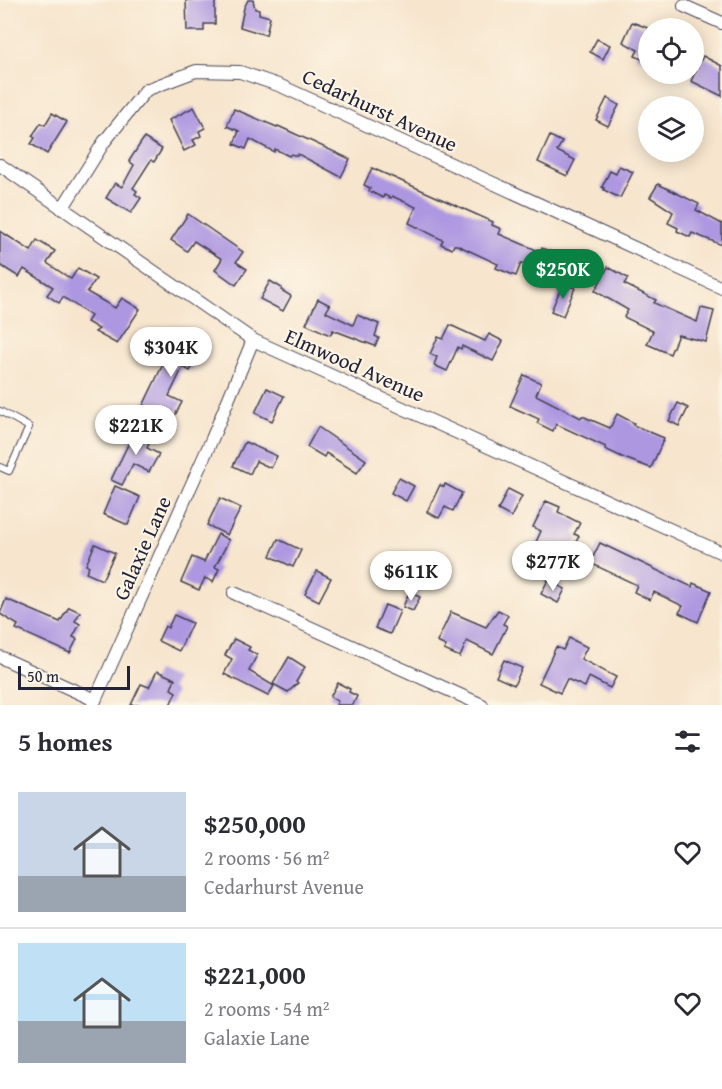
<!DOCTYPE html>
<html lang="en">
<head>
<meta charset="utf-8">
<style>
	:root { --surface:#fff; --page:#f7f7f7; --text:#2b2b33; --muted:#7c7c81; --line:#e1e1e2; --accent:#0b8043 }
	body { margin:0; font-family:"Gentium Book Plus",serif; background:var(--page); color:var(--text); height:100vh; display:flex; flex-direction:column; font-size:22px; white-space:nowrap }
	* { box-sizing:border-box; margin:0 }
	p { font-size:20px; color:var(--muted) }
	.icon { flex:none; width:33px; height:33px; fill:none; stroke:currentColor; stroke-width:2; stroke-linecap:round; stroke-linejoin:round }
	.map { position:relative; height:705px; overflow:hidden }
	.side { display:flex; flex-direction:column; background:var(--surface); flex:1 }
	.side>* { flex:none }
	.tools { position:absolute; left:638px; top:18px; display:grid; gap:12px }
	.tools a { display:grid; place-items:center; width:66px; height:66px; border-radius:50%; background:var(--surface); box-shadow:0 3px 15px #0003; font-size:30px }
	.scale { position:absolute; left:18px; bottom:15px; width:112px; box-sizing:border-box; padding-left:6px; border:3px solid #22223b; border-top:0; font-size:16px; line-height:21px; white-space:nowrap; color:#22223b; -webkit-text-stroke:4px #fcf5e5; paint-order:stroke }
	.price { position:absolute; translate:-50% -51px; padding:0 14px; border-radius:21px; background:#fff; color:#222; font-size:20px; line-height:39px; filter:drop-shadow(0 2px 3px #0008) }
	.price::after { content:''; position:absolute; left:50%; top:36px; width:18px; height:14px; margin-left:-9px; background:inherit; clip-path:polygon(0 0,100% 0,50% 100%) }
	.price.current { background:var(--accent); color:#fff }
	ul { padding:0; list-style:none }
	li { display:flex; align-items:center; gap:18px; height:150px; padding:0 18px }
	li+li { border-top:2px solid var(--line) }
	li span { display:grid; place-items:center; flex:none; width:168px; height:120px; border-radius:0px; color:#555 }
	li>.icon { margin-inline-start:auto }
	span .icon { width:72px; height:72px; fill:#fffc; stroke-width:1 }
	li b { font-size:26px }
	h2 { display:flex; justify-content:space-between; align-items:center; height:72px; padding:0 18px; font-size:26px }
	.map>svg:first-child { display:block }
	.building { fill:#ae97e1 }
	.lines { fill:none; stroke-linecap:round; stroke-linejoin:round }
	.lane-casing { stroke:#423f51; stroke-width:8 }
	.street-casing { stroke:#423f51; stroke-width:14 }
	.lane { stroke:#fff; stroke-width:6 }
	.street { stroke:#fff; stroke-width:12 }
	.labels { text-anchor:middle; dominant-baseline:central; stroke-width:4.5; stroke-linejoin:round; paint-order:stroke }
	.street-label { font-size:21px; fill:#22223b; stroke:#fcf5e5 }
</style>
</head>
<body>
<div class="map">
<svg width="722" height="705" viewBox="0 0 722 705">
	<rect width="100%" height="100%" fill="#fcf5e5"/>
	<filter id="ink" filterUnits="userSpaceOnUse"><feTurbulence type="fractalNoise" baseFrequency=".0167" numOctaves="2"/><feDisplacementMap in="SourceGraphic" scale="12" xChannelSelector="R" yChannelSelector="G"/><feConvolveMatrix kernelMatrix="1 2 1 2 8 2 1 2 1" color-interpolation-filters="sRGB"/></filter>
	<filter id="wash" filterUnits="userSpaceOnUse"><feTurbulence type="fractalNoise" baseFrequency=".008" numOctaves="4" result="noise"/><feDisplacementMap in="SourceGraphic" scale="24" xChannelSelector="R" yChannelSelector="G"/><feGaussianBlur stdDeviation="1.35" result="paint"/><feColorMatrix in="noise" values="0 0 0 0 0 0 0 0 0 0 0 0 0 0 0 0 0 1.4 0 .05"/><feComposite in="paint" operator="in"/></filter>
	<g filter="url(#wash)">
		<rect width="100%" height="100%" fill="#f7e5cd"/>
		<g id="blocks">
			<!-- building -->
			<g class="building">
				<polygon points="186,0 215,0 215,24 204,24 204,31 187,31"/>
				<polygon points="248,0 253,0 255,9 259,10 259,14 270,17 266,35 240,27 244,8"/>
				<polygon points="632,22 648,28 648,62 635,56 638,50 623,42"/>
				<polygon points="597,39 610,45 603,59 590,52"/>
				<polygon points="703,56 722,66 722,96 691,81"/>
				<polygon points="607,98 619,105 608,126 596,120"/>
				<polygon points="194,107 205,128 199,131 201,136 193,140 196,145 184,151 169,120"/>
				<polygon points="234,109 277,127 278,126 350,159 341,177 298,154 297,156 291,154 289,156 275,149 274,152 250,139 246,149 234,144 239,131 227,126"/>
				<polygon points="52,113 67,122 47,154 31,144 35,138 32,136 41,123 45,125"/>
				<polygon points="550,136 562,142 557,151 575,160 567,176 538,162"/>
				<polygon points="144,138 162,149 154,162 151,160 133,188 137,191 135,194 141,198 131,213 106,198 115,183 122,187 134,165 129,161"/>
				<polygon points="619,166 633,172 620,198 604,190 604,188 602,187 610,171 616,174"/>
				<polygon points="372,168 493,222 492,225 501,229 499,234 541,252 542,248 554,253 551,260 557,263 551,276 521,263 516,276 496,268 498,264 457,245 454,245 452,249 441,244 443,240 409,223 416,207 392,196 391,198 384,195 383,198 369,191 370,188 364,185"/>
				<polygon points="658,184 699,204 696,210 722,224 722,245 692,233 690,237 677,231 678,228 668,223 673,212 650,197"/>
				<polygon points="188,214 243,252 236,262 247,269 236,285 215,270 222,259 194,241 187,251 171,240"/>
				<polygon points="0,231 31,251 37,240 55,251 47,263 71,279 78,268 96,279 87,292 115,308 122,298 140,309 117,344 95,332 99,329 87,322 91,316 63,297 59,303 47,295 53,287 24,269 19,277 0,265"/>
				<polygon points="608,267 628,278 624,284 656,300 654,303 697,322 701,308 714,311 706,342 678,335 670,354 647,344 653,331 624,317 628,310 595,291"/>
				<polygon points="270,281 282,288 281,290 291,296 283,311 260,299"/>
				<polygon points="563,283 575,288 563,316 551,311"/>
				<polygon points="318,299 330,305 326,312 353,325 357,315 379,324 375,336 379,338 375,346 333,330 330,335 306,324"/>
				<polygon points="450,325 485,341 489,334 503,341 493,361 462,346 461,349 458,347 447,371 434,365 437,357 430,354 438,337 443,339"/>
				<polygon points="179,335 202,350 190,371 183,367 169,396 182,402 172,421 143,406 165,360 164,359"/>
				<polygon points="524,375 541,383 536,395 581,418 582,416 610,428 617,414 634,423 633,425 664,438 651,468 624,458 605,449 606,447 556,424 553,431 537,423 539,419 510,406"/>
				<polygon points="267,388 284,396 272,421 255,413"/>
				<polygon points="678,403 688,408 679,426 669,421"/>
				<polygon points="318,427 366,460 357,473 326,453 324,457 307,447"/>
				<polygon points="136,428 152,437 147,448 159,454 149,472 133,464 122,485 111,480"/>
				<polygon points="245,442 277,456 271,468 256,461 250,474 233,466"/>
				<polygon points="399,478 414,486 406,501 391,493"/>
				<polygon points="445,484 462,493 453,511 445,507 439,518 427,512 440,485 444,487"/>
				<polygon points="115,486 140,497 128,525 103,514"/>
				<polygon points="508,489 522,496 511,517 498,510"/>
				<polygon points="220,498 241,508 227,535 207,525"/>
				<polygon points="546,501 560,507 558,512 580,523 574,534 579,536 566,562 544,551 534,573 524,568 541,531 533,527"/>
				<polygon points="218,534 229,540 215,567 219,569 213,582 205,578 199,590 181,582 192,557 204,562"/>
				<polygon points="278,539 301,550 293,567 270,556"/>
				<polygon points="600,543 692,587 693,583 711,591 698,622 679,613 683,606 654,592 650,600 634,592 637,585 590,563"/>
				<polygon points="95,544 115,553 102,580 86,573 89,567 86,565"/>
				<polygon points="317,571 331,578 319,601 305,594"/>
				<polygon points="548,580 565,589 558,603 541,594"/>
				<polygon points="409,592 420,597 413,611 403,607"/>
				<polygon points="6,599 60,622 69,607 80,612 75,621 80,624 73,637 77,639 70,653 16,629 18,625 0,614"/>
				<polygon points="385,605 400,611 390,634 375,628"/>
				<polygon points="498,610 508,615 503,624 507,626 493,654 467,641 460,657 444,650 446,646 437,642 451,612 486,627"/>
				<polygon points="174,615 192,623 179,651 158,641 165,626 168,628"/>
				<polygon points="569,638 587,647 581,659 616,677 610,688 589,677 585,687 567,679 560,693 539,683 556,647 563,650"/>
				<polygon points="234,639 250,647 248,650 257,655 249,671 274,686 268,696 224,674 232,659 225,655"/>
				<polygon points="289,657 305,667 296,682 298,683 288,692 273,684"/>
				<polygon points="504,660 522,668 514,685 496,677"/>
				<polygon points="157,671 175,679 171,689 176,692 170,705 131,705 141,684 149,687"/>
				<polygon points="338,683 350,689 349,692 357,696 353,705 336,705 338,701 330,697"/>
			</g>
		</g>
	</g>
	<g filter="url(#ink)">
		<use href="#blocks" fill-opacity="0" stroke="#423f51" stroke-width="1.5"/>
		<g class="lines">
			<!-- lane casing -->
			<g class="lane-casing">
				<polyline id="lane" points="0,411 29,427 9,471 0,467"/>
			</g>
			<!-- street casing -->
			<g class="street-casing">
				<g id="street">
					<polyline points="684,6 722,23"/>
					<polyline points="0,165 253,340 722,553"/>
					<polyline points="62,209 104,142 146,90 196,71 240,72 281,86 722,288"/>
					<polyline points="234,593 482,705"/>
					<polyline points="0,657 95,700"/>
					<polyline points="93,705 212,439 253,340"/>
				</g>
			</g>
			<!-- lane -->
			<use href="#lane" class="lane"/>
			<!-- street -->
			<use href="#street" class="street"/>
		</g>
	</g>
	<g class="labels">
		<!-- street labels -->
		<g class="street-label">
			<text transform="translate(380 110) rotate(25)">Cedarhurst Avenue</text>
			<text transform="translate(355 365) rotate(24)">Elmwood Avenue</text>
			<text transform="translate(142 548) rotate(-66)">Galaxie Lane</text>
		</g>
	</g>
</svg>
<div class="tools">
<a><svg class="icon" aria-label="locate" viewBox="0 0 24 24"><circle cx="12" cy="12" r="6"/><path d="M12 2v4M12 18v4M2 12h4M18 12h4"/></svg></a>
<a><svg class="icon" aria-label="layers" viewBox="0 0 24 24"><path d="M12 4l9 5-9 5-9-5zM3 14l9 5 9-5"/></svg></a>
</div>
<div class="scale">50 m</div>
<b class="price current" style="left:563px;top:300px">$250K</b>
<b class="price" style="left:171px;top:378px">$304K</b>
<b class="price" style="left:136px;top:456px">$221K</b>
<b class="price" style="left:553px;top:592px">$277K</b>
<b class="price" style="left:411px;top:602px">$611K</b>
</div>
<section class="side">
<h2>5 homes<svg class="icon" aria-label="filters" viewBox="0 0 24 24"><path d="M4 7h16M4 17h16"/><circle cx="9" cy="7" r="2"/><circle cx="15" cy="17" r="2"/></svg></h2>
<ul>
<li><span style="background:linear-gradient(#c9d6e8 70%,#9aa5b1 0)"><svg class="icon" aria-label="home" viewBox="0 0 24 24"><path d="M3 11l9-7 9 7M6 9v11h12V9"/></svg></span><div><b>$250,000</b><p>2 rooms · 56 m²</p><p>Cedarhurst Avenue</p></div><svg class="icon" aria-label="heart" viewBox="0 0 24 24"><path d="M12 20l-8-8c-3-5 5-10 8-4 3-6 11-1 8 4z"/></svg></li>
<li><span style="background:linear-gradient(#bfe0f5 65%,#9aa5b1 0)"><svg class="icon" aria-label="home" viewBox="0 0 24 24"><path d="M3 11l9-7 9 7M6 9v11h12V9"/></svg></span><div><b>$221,000</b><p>2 rooms · 54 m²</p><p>Galaxie Lane</p></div><svg class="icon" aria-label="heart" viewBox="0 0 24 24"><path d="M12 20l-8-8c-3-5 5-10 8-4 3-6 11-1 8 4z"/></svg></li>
</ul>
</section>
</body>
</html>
